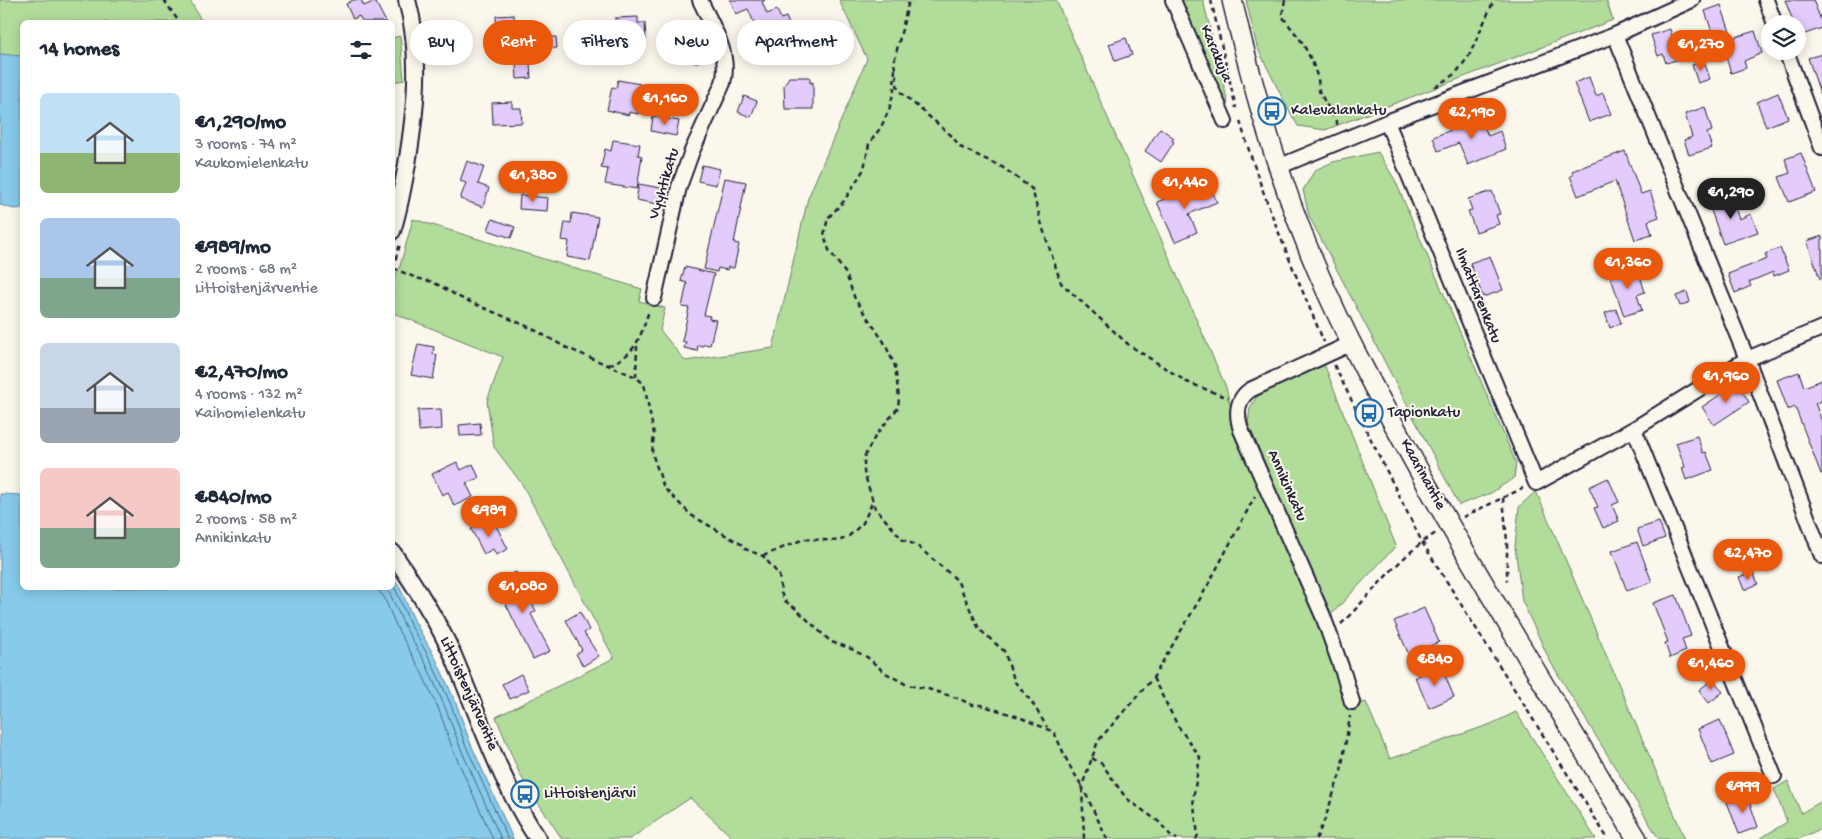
<!DOCTYPE html>
<html lang="en">
<head>
<meta charset="utf-8">
<style>
	:root { --surface:#fff; --page:#f6f6f7; --text:#1f2937; --muted:#747a83; --accent:#ea580c }
	body { margin:0; font-family:"Gochi Hand",sans-serif; background:var(--page); color:var(--text); height:100vh; display:flex; flex-direction:column; font-size:19px; white-space:nowrap }
	* { box-sizing:border-box; margin:0 }
	p { font-size:16px; color:var(--muted) }
	.icon { flex:none; width:28px; height:28px; fill:none; stroke:currentColor; stroke-width:2; stroke-linecap:round; stroke-linejoin:round }
	.map { position:relative; flex:1; overflow:hidden }
	.details { position:absolute; left:20px; top:20px; width:375px; height:570px; display:flex; flex-direction:column; background:var(--surface); border-radius:8px; box-shadow:0 2px 12px #0003 }
	.details>* { flex:none }
	.banner { position:absolute; left:410px; top:20px; width:475px; height:45px; display:flex; gap:10px }
	.tools { position:absolute; left:1761px; top:15px; display:grid; gap:10px }
	.tools a { display:grid; place-items:center; width:45px; height:45px; border-radius:50%; background:var(--surface); box-shadow:0 2px 12px #0003; font-size:25px }
	.price { position:absolute; translate:-50% -42px; padding:0 11px; border-radius:18px; background:var(--accent); color:#fff; font-size:16px; line-height:32px; filter:drop-shadow(0 1px 2px #0008) }
	.price::after { content:''; position:absolute; left:50%; top:30px; width:15px; height:11px; margin-left:-8px; background:inherit; clip-path:polygon(0 0,100% 0,50% 100%) }
	.price.current { background:#222; color:#fff }
	ul { padding:0; list-style:none }
	li { display:flex; align-items:center; gap:15px; height:125px; padding:0 20px }
	li span { display:grid; place-items:center; flex:none; width:140px; height:100px; border-radius:8px; color:#555 }
	li>.icon { margin-inline-start:auto }
	span .icon { width:60px; height:60px; fill:#fffc; stroke-width:1 }
	li b { font-size:21px }
	h2 { display:flex; justify-content:space-between; align-items:center; height:60px; padding:0 20px; font-size:21px }
	.tag { padding:0 18px; border-radius:22px; background:var(--surface); box-shadow:0 2px 12px #0003; font-size:18px; line-height:45px }
	.tag.current { background:var(--accent); color:#fff }
	.map>svg:first-child { display:block }
	.green { fill:#b1dc9a; stroke:#6a7f6a }
	.water { fill:#87cae9; stroke:#5f87a3 }
	.lines { fill:none; stroke-linecap:round; stroke-linejoin:round }
	.shore { stroke:#4a6581; stroke-width:1 }
	.building { fill:#e3cbfb; stroke:#22223b }
	.minor-casing { stroke:#22223b; stroke-width:18 }
	.tertiary-casing { stroke:#22223b; stroke-width:20 }
	.secondary-casing { stroke:#22223b; stroke-width:22 }
	.path { stroke:#22223b; stroke-width:2.5; stroke-dasharray:5 4; stroke-linecap:butt }
	.minor { stroke:#fbf7ec; stroke-width:14 }
	.tertiary { stroke:#fbf7ec; stroke-width:16 }
	.secondary { stroke:#fbf7ec; stroke-width:19 }
	.labels { text-anchor:middle; dominant-baseline:central; stroke-width:4; stroke-linejoin:round; paint-order:stroke }
	.street-label { font-size:16px; fill:#22223b; stroke:#fbf7ec }
	.poi-label { font-size:16px; fill:#22223b; stroke:#fbf7ec; text-anchor:start }
</style>
</head>
<body>
<div class="map">
<svg width="1822" height="839" viewBox="0 0 1822 839">
	<rect width="100%" height="100%" fill="#fbf7ec"/>
	<filter id="ink" filterUnits="userSpaceOnUse"><feTurbulence type="fractalNoise" baseFrequency=".02" numOctaves="2"/><feDisplacementMap in="SourceGraphic" scale="10" xChannelSelector="R" yChannelSelector="G"/><feConvolveMatrix kernelMatrix="1 2 1 2 8 2 1 2 1" color-interpolation-filters="sRGB"/></filter>
	<g filter="url(#ink)">
		<!-- green -->
		<g class="green">
			<polygon points="0,0 190,0 202,22 22,22 22,56 2,55 0,54"/>
			<polygon points="839,0 1056,0 1226,387 1236,430 1318,624 1348,706 1366,702 1390,759 1491,724 1516,712 1596,839 734,839 690,798 630,839 562,839 520,775 496,717 614,658 522,484 494,447 487,401 503,357 393,313 393,282 400,266 413,219 642,289 639,301 665,308 660,330 685,361 773,348 808,198 867,59"/>
			<polygon points="1176,0 1203,0 1228,103 1220,99"/>
			<polygon points="1246,0 1606,0 1613,20 1325,130 1298,126 1286,105 1257,47"/>
			<polygon points="400,36 404,80 393,82 393,38"/>
			<polygon points="1378,152 1395,180 1516,463 1514,478 1491,493 1459,505 1309,216 1303,190 1315,170 1333,162"/>
			<polygon points="1324,364 1396,546 1329,617 1248,423 1250,408 1257,396"/>
			<polygon points="1536,491 1685,839 1659,839 1550,661 1522,601 1515,547 1519,507"/>
			<polygon points="1788,781 1801,813 1822,801 1822,828 1799,839 1759,839 1787,822 1774,789"/>
		</g>
		<!-- water -->
		<g class="water">
			<polygon points="0,54 22,56 22,208 14,209 0,205"/>
			<polygon points="0,494 22,495 22,588 392,588 393,578 400,588 415,622 436,659 456,703 470,742 513,839 0,839"/>
		</g>
		<g class="lines">
			<!-- shore -->
			<g class="shore">
				<polyline points="392,586 396,590 410,624 431,661 451,705 465,744 508,839"/>
				<polyline points="376,588 384,597 398,630 419,667 439,710 453,750 493,839"/>
				<polyline points="386,588 390,594 405,627 426,664 445,707 460,747 501,839"/>
			</g>
		</g>
		<!-- building -->
		<g class="building">
			<polygon points="353,0 361,0 364,6 375,1 386,22 363,22 359,16 353,19 346,4"/>
			<polygon points="730,0 765,0 762,2 767,14 777,10 781,19 786,17 795,38 790,40 794,50 771,60 765,47 760,49 754,36 759,34 748,9 736,14"/>
			<polygon points="1785,0 1813,0 1822,23 1822,28 1802,35 1798,24 1794,24"/>
			<polygon points="1721,5 1732,38 1755,31 1762,53 1744,61 1746,68 1731,73 1723,48 1718,50 1705,11"/>
			<polygon points="514,15 516,38 497,39 496,16"/>
			<polygon points="638,17 638,23 645,23 646,40 639,41 640,52 618,53 617,42 612,43 611,28 615,28 615,18"/>
			<polygon points="1670,29 1680,59 1666,63 1663,54 1658,56 1651,35"/>
			<polygon points="556,37 557,48 536,50 535,38"/>
			<polygon points="1126,38 1132,55 1115,61 1109,44"/>
			<polygon points="672,45 699,45 698,62 672,61"/>
			<polygon points="1822,54 1822,93 1820,93 1808,58"/>
			<polygon points="1704,61 1710,79 1698,83 1692,65"/>
			<polygon points="530,63 531,78 517,79 516,64"/>
			<polygon points="789,77 810,77 810,83 813,82 813,109 785,109 784,85"/>
			<polygon points="1589,77 1596,96 1603,93 1611,114 1589,122 1574,83"/>
			<polygon points="618,80 640,84 639,88 643,89 638,114 629,112 629,115 607,110 612,87 616,88"/>
			<polygon points="1778,93 1788,118 1766,127 1757,102"/>
			<polygon points="744,96 757,101 751,117 738,112"/>
			<polygon points="512,102 512,108 521,108 522,123 493,124 492,103"/>
			<polygon points="1705,107 1712,131 1707,133 1712,148 1689,155 1684,140 1692,137 1685,114"/>
			<polygon points="653,116 679,121 676,136 651,131"/>
			<polygon points="1480,116 1488,136 1500,131 1506,149 1468,165 1459,143 1438,151 1433,137 1454,129 1453,126"/>
			<polygon points="1160,128 1174,138 1172,141 1174,142 1161,162 1145,151"/>
			<polygon points="613,140 640,144 638,155 642,156 637,189 605,184 608,169 601,168 605,149 611,151"/>
			<polygon points="1625,151 1641,194 1650,191 1659,217 1648,221 1652,235 1635,240 1615,181 1578,196 1570,176 1573,175 1572,171"/>
			<polygon points="1801,153 1816,192 1789,202 1779,177 1790,173 1785,159"/>
			<polygon points="467,161 484,167 478,184 489,188 483,207 460,199 466,183 460,181"/>
			<polygon points="702,165 720,169 716,185 698,181"/>
			<polygon points="725,178 746,182 734,243 739,244 734,268 728,267 727,270 718,268 717,272 704,269"/>
			<polygon points="1208,182 1217,202 1189,214 1197,232 1175,242 1157,202"/>
			<polygon points="639,184 661,188 658,204 636,200"/>
			<polygon points="1492,191 1500,214 1496,215 1499,224 1476,232 1468,211 1472,210 1468,199"/>
			<polygon points="1730,194 1739,219 1751,214 1758,232 1723,244 1708,202"/>
			<polygon points="520,195 548,198 547,211 519,209"/>
			<polygon points="572,213 598,217 590,261 567,257 569,241 562,240 565,222 571,223"/>
			<polygon points="492,219 515,227 511,238 488,230"/>
			<polygon points="1822,236 1822,278 1820,279 1807,241"/>
			<polygon points="1780,248 1789,270 1774,276 1773,272 1749,282 1751,286 1735,293 1728,274 1767,259 1765,254"/>
			<polygon points="1490,256 1503,290 1483,297 1470,263"/>
			<polygon points="1637,266 1645,292 1637,295 1642,310 1624,316 1610,275"/>
			<polygon points="685,267 714,274 704,315 710,316 709,319 716,320 710,345 704,344 703,346 698,345 697,351 684,348 686,342 682,341 689,308 682,307 687,283 681,281"/>
			<polygon points="1687,292 1690,302 1680,306 1676,296"/>
			<polygon points="1616,309 1621,323 1610,328 1605,313"/>
			<polygon points="418,344 434,347 433,354 437,355 433,379 411,375"/>
			<polygon points="1799,372 1804,387 1822,380 1822,401 1815,403 1822,422 1822,474 1821,474 1795,407 1788,410 1777,380"/>
			<polygon points="1737,383 1749,402 1714,425 1702,407"/>
			<polygon points="441,409 442,429 419,431 418,410"/>
			<polygon points="480,423 481,435 460,436 459,425"/>
			<polygon points="1697,436 1703,453 1706,452 1713,470 1686,480 1682,468 1685,467 1676,443"/>
			<polygon points="457,462 461,470 473,464 479,478 466,483 473,497 454,506 448,492 442,495 432,474"/>
			<polygon points="1608,478 1619,502 1612,505 1619,521 1603,528 1594,508 1598,507 1589,487"/>
			<polygon points="492,518 508,549 496,555 493,549 484,554 471,529"/>
			<polygon points="1659,522 1665,538 1643,546 1637,529"/>
			<polygon points="1637,542 1652,582 1627,591 1612,551"/>
			<polygon points="516,572 536,611 531,614 550,651 533,659 495,582"/>
			<polygon points="1753,572 1758,584 1744,590 1739,577"/>
			<polygon points="1676,595 1691,636 1682,639 1686,651 1670,658 1665,643 1668,642 1653,603"/>
			<polygon points="1424,608 1439,642 1409,655 1394,621"/>
			<polygon points="580,612 589,630 584,633 599,656 583,666 576,654 582,650 566,620"/>
			<polygon points="1441,666 1454,697 1429,708 1415,677"/>
			<polygon points="521,674 529,690 510,699 502,684"/>
			<polygon points="1713,679 1723,692 1709,703 1699,690"/>
			<polygon points="1720,720 1734,755 1712,764 1698,729"/>
			<polygon points="1747,795 1758,827 1739,834 1727,802"/>
		</g>
		<g class="lines">
			<!-- minor casing -->
			<g class="minor-casing">
				<g id="minor">
					<polyline points="1173,0 1225,121"/>
					<polyline points="1766,0 1775,24"/>
					<polyline points="1615,35 1747,359 1822,556"/>
					<polyline points="1786,51 1822,148"/>
					<polyline points="1387,122 1536,483 1634,429 1747,359 1822,328"/>
					<polyline points="1278,167 1387,122 1615,35 1692,0"/>
					<path d="M654,298L679,187L692,151L723,83C731,54 712,26 700,0"/>
					<path d="M1350,344L1250,390C1236,400 1236,414 1241,430L1323,616L1344,675L1352,702"/>
					<polyline points="1634,429 1774,776"/>
				</g>
			</g>
			<!-- tertiary casing -->
			<g class="tertiary-casing">
				<g id="tertiary">
					<path d="M392,231C399,209 403,186 407,164C416,109 422,54 407,0"/>
					<path d="M392,552C414,584 436,618 452,653C479,716 500,782 538,839"/>
				</g>
			</g>
			<!-- secondary casing -->
			<g class="secondary-casing">
				<path id="secondary" d="M1232,0C1253,90 1279,179 1315,265C1347,341 1388,414 1428,487C1495,606 1567,722 1637,839"/>
			</g>
			<!-- path -->
			<g class="path">
				<polyline points="164,0 179,22"/>
				<polyline points="1211,0 1236,108"/>
				<polyline points="1285,0 1282,16 1302,42 1312,61 1318,79 1319,91 1339,127"/>
				<polyline points="895,69 894,90 889,110 881,127 869,144 864,169 844,201 828,218 824,235 829,250 846,274 855,299 884,342 895,366 899,398 898,408 876,435 864,457 864,472 875,508 903,540 916,545 957,580 979,629 1004,651 1015,682 1031,701 1047,727"/>
				<polyline points="895,69 894,62 909,0"/>
				<polyline points="896,75 898,90 952,136 960,147 1002,167 1032,189 1043,229 1061,283 1129,345 1187,382 1228,398"/>
				<polyline points="1435,87 1456,73 1469,56 1494,0"/>
				<path d="M1240,121C1262,196 1293,269 1324,342"/>
				<polyline points="393,268 416,278 433,282 461,298 531,328 565,347 636,377 644,384 654,434 652,453 664,488 691,515 741,544 745,549 763,556 779,575 781,593 785,601 795,608 831,642 847,647 867,657 884,672 907,685 925,688 960,699 972,705 981,705 1019,717 1054,732 1069,765 1082,786 1084,839"/>
				<polyline points="393,268 400,244"/>
				<path d="M609,365C637,354 640,337 649,311"/>
				<polyline points="1334,365 1422,542 1608,839"/>
				<polyline points="636,377 637,346"/>
				<polyline points="1503,498 1507,541 1507,581"/>
				<polyline points="1463,517 1523,488"/>
				<polyline points="763,556 804,539 839,541 849,536 863,523 872,503"/>
				<path d="M1341,624C1371,595 1401,554 1436,533"/>
				<polyline points="1153,678 1178,726 1200,757 1193,799 1198,835 1196,839"/>
				<polyline points="1092,758 1102,764 1126,798 1159,822 1172,837 1177,839"/>
				<polyline points="1107,839 1082,786 1098,741 1153,678 1207,587 1255,496"/>
				<polyline points="1316,839 1325,819 1341,771 1350,716"/>
			</g>
			<!-- minor -->
			<use href="#minor" class="minor"/>
			<!-- tertiary -->
			<use href="#tertiary" class="tertiary"/>
			<!-- secondary -->
			<use href="#secondary" class="secondary"/>
		</g>
	</g>
	<!-- icons -->
	<defs>
		<g id="bus-ring" transform="scale(1.4375)"><circle r="9.5" fill="#fbf7ec" stroke="#1f6fb2" stroke-width="1.5"/><path d="M-5-6H5V4H4V6H2V4H-2V6H-4V4H-5ZM-3.5-4V0h7V-4ZM-3.5 1.2v1.5H-2V1.2ZM2 1.2v1.5H3.5V1.2Z" fill="#1f6fb2"/></g>
	</defs>
	<g fill-rule="evenodd">
		<use href="#bus-ring" x="1272" y="111"/>
		<use href="#bus-ring" x="1369" y="413"/>
		<use href="#bus-ring" x="525" y="794"/>
	</g>
	<g class="labels">
		<!-- street labels -->
		<g class="street-label">
			<text transform="translate(1215 54) rotate(67)">Karakuja</text>
			<text transform="translate(665 184) rotate(-73)">Vyyhtikatu</text>
			<text transform="translate(1477 296) rotate(68)">Ilmattarenkatu</text>
			<text transform="translate(1422 475) rotate(61)">Kaarinantie</text>
			<text transform="translate(1286 486) rotate(66)">Annikinkatu</text>
			<text transform="translate(468 694) rotate(66)">Littoistenjärventie</text>
		</g>
		<!-- poi labels -->
		<g class="poi-label">
			<text x="1291" y="111">Kalevalankatu</text>
			<text x="1388" y="413">Tapionkatu</text>
			<text x="544" y="794">Littoistenjärvi</text>
		</g>
	</g>
</svg>
<div class="tools">
<a><svg class="icon" aria-label="layers" viewBox="0 0 24 24"><path d="M12 4l9 5-9 5-9-5zM3 14l9 5 9-5"/></svg></a>
</div>
<b class="price" style="left:1701px;top:72px">€1,270</b>
<b class="price" style="left:665px;top:126px">€1,160</b>
<b class="price" style="left:1472px;top:140px">€2,190</b>
<b class="price" style="left:533px;top:203px">€1,380</b>
<b class="price" style="left:1185px;top:210px">€1,440</b>
<b class="price current" style="left:1731px;top:220px">€1,290</b>
<b class="price" style="left:1628px;top:290px">€1,360</b>
<b class="price" style="left:1726px;top:404px">€1,960</b>
<b class="price" style="left:489px;top:538px">€989</b>
<b class="price" style="left:1748px;top:581px">€2,470</b>
<b class="price" style="left:523px;top:614px">€1,080</b>
<b class="price" style="left:1435px;top:687px">€840</b>
<b class="price" style="left:1711px;top:691px">€1,460</b>
<b class="price" style="left:1743px;top:814px">€999</b>
<div class="banner">
<a class="tag">Buy</a>
<a class="tag current">Rent</a>
<a class="tag">Filters</a>
<a class="tag">New</a>
<a class="tag">Apartment</a>
</div>
<section class="details">
<h2>14 homes<svg class="icon" aria-label="filters" viewBox="0 0 24 24"><path d="M4 7h16M4 17h16"/><circle cx="9" cy="7" r="2"/><circle cx="15" cy="17" r="2"/></svg></h2>
<ul>
<li><span style="background:linear-gradient(#bfe0f5 60%,#8fb573 0)"><svg class="icon" aria-label="home" viewBox="0 0 24 24"><path d="M3 11l9-7 9 7M6 9v11h12V9"/></svg></span><div><b>€1,290/mo</b><p>3 rooms · 74 m²</p><p>Kaukomielenkatu</p></div></li>
<li><span style="background:linear-gradient(#a9c7e8 60%,#7fa58c 0)"><svg class="icon" aria-label="home" viewBox="0 0 24 24"><path d="M3 11l9-7 9 7M6 9v11h12V9"/></svg></span><div><b>€989/mo</b><p>2 rooms · 68 m²</p><p>Littoistenjärventie</p></div></li>
<li><span style="background:linear-gradient(#c9d6e8 65%,#9aa5b1 0)"><svg class="icon" aria-label="home" viewBox="0 0 24 24"><path d="M3 11l9-7 9 7M6 9v11h12V9"/></svg></span><div><b>€2,470/mo</b><p>4 rooms · 132 m²</p><p>Kaihomielenkatu</p></div></li>
<li><span style="background:linear-gradient(#f6c9c9 60%,#7fa58c 0)"><svg class="icon" aria-label="home" viewBox="0 0 24 24"><path d="M3 11l9-7 9 7M6 9v11h12V9"/></svg></span><div><b>€840/mo</b><p>2 rooms · 58 m²</p><p>Annikinkatu</p></div></li>
</ul>
</section>
</div>
</body>
</html>
